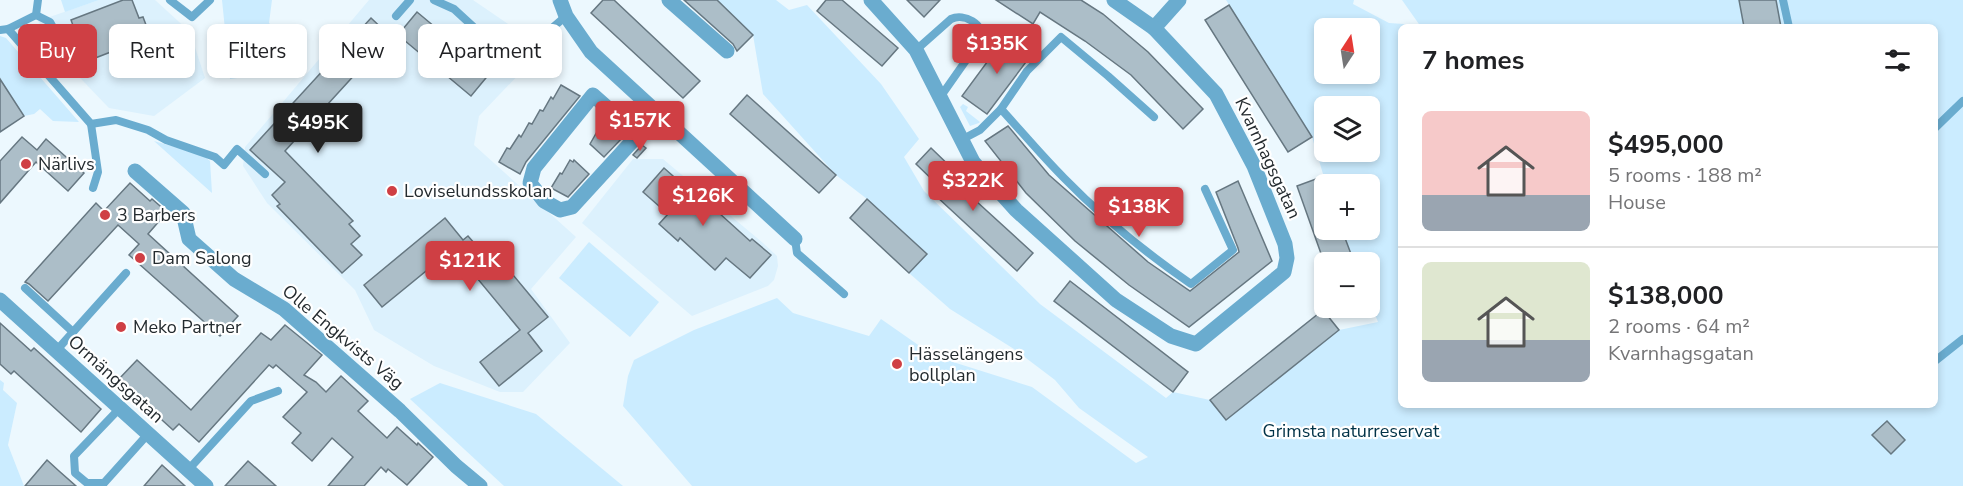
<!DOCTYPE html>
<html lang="en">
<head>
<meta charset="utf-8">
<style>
	:root { --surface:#fff; --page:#f2f2f2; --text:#202124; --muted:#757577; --line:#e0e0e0; --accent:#cf3f44 }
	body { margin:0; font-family:"Nunito Sans",sans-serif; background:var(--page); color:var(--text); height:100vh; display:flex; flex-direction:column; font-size:22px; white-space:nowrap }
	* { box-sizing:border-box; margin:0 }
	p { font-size:20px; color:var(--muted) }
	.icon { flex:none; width:33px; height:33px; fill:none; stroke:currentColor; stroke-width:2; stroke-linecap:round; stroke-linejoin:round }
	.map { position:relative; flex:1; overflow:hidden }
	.sheet { position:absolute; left:1398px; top:24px; width:540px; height:384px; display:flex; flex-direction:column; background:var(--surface); border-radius:9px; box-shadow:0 3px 9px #0003 }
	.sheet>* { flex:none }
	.banner { position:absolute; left:18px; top:24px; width:570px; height:54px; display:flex; gap:12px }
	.needle { width:39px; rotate:12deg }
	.buttons { position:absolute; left:1314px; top:18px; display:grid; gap:12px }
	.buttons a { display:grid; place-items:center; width:66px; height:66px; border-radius:9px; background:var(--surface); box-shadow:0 3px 9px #0003; font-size:30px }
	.price { position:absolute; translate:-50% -51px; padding:0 14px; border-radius:6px; background:var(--accent); color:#fff; font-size:20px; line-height:39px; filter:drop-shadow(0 2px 3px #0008) }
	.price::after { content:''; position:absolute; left:50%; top:36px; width:18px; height:14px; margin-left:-9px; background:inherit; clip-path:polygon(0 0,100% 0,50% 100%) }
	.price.selected { background:#222; color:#fff }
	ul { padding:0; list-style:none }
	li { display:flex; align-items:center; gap:18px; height:150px; padding:0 24px }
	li+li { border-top:2px solid var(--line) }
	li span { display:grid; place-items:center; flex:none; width:168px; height:120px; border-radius:9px; color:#555 }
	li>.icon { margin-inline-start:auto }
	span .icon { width:72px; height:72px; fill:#fffc; stroke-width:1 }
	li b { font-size:26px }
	h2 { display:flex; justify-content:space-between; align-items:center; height:72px; padding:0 24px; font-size:26px }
	.tag { padding:0 21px; border-radius:9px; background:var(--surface); box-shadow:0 3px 9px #0003; font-size:21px; line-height:54px }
	.tag.selected { background:var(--accent); color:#fff }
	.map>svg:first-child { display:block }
	.built { fill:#dcf1fd }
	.green { fill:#cbecff; fill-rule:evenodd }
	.building { fill:#acbec8; stroke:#667781; stroke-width:1.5 }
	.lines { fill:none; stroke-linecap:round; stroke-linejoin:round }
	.lane { stroke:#6aaccf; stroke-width:8 }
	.street { stroke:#6aaccf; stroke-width:15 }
	.poi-dot { fill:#cf3f44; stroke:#fff; stroke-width:2 }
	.labels { text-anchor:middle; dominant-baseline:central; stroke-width:4.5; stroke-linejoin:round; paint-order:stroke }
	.street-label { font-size:18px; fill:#242b2f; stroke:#fff }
	.poi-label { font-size:18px; fill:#242b2f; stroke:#fff; text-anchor:start }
	.park-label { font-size:18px; fill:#003247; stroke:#fff }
</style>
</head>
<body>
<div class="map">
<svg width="1963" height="486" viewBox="0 0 1963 486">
	<rect width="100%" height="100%" fill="#ecf8fe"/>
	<!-- built -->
	<g class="built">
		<polygon points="99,0 155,0 190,32 205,78 154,116 109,108 61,58 38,21"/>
		<polygon points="369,0 473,0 517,30 524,69 479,116 474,145 576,237 531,289 570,343 523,392 500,392 434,366 374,330 355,290 267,203 243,166 245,147"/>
		<polygon points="633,159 663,159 763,243 777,256 778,266 774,280 768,286 692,316 582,223"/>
	</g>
	<!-- green -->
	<g class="green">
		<polygon points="61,0 99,0 65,12"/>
		<polygon points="222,0 272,0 269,23 293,46 252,76 230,79"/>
		<path d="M717,0H776L789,10L807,5L881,84L919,139L904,157L924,191L1040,304L1166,398L1173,392L1210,400L1226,420L1339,330L1378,322L1370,302V262H1354L1342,230H1370V184H1326L1312,137L1226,0H1354L1353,4L1389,23L1404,24L1406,26L1410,24L1412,27H1401V405H1935V27H1421L1402,0H1963V486H692L623,406L628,376L634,360L694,330L777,298L793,313L869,336L881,319L934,356L1032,387L1136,463L1148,457L1079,408L1055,380L1014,349L950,309L909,273L926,254L867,199L836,175L763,94L753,35ZM1324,28H1370V74H1324ZM1324,106H1370V152H1324Z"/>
		<polygon points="0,36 6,38 79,122 53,121 40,109 34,114 24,116 0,79"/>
		<polygon points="963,104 968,107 966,111 980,122 979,123 970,126 960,107"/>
		<polygon points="154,141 203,155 210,161 212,193"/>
		<polygon points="589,242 659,302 630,337 559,278"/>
		<polygon points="0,380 4,383 3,390 17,403 8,445 24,486 0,486"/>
		<polygon points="440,383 536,414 623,486 504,486 410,399"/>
	</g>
	<!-- building -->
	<g class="building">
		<polygon points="123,0 132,0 139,18 143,17 149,33 146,35 147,38 90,60 88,57 85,58 71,20"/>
		<polygon points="603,0 614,0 700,81 683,98 591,13"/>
		<polygon points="684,0 717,0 753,35 737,51 733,44"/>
		<polygon points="826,0 842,0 898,48 882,66 817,11"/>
		<polygon points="907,0 940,0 924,17"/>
		<polygon points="996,0 1081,0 1103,14 1148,52 1203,109 1183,129 1131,75 1085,41 1040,12 1033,24"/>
		<polygon points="1739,0 1776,0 1781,27 1744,27"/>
		<polygon points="1229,5 1312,137 1288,152 1205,20"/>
		<polygon points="417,12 490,73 471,96 398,35"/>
		<polygon points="371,18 390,36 285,151 353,221 349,224 360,236 351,244 362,255 342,273 277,206 280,204 272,195 285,182 250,150"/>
		<polygon points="1007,35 1032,54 987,114 962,96"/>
		<polygon points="0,79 24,116 0,132"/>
		<polygon points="561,85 580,96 526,162 520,174 499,162 507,148 510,149 519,135 521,137 529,123 532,124 540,110 543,111 551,97 553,99"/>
		<polygon points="747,95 836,175 819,193 730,114"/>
		<polygon points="602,123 624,136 604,157 590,144"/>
		<polygon points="1008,126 1049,175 1148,262 1190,291 1239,252 1238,248 1216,192 1238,181 1272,261 1189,327 1129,285 1075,241 1026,193 985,141"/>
		<polygon points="22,137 37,150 46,139 84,173 68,191 36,162 0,203 0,161"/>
		<polygon points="642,145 646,148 637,158 633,155"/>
		<polygon points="931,148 958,174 953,180 1033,253 1017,271 936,196 942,189 916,164"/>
		<polygon points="570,160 573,162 574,160 589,174 568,197 551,188 560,173 562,174"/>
		<polygon points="664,168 707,206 708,203 750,241 752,239 771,255 750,278 726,258 715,270 680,238 678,241 659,224 668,214 643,192"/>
		<polygon points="1324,176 1324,230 1342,230 1354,262 1324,262 1297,186"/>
		<polygon points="130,183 150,201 152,199 167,212 148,234 238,316 220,336 129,255 139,244 118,225 48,301 29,284 25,282 96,203 104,211"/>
		<polygon points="867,199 927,254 909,273 850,218"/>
		<polygon points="445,218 463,240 468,236 482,252 489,246 548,317 528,333 542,351 499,386 480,362 520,330 453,249 382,307 364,285"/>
		<polygon points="1070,281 1188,372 1173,392 1054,301"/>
		<polygon points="1323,310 1339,330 1226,420 1210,400"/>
		<polygon points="0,323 31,351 34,348 101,409 81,432 14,371 11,374 0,364"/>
		<polygon points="285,325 322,355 304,375 316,382 326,392 341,376 368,401 358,411 387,438 397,427 417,445 418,443 433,457 407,485 388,469 386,472 381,467 364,486 328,486 353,457 332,438 312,461 292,443 301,433 283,417 307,392 276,365 273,368 269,365 199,442 179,424 173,430 118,380 137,360 191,410 261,333 271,340"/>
		<polygon points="1887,421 1905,440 1891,454 1872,435"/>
		<polygon points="47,460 59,471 76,486 25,486"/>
		<polygon points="248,461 276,486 225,486"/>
		<polygon points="162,465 185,486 144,486"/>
	</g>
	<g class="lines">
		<!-- lane -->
		<g class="lane">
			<polyline points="170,0 192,17 210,0"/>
			<polyline points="434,0 454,9 491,43 516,51 536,42 566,16"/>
			<polyline points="1783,0 1789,27"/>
			<polyline points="36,15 50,22 66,51"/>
			<polyline points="396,16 410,0"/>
			<polyline points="8,29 91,124 116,120 148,130 166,140 215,157 224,165 237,149 265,174"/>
			<polyline points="0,30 8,29 36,15 38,0"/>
			<path d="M916,50L951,19C964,13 985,24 981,39L941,96"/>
			<polyline points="1001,109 1027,71 1061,37 1108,76 1154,117"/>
			<polyline points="91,124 98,172 93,188"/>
			<polyline points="1935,128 1963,101"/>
			<path d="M961,140L980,130L1001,109C1022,132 1042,156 1064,178C1102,217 1146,253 1191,284L1233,250L1205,189"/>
			<polyline points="795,239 797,253 844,294"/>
			<polyline points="25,288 73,332"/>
			<polyline points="56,351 126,273"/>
			<polyline points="1935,361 1963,339"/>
			<polyline points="119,409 74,456 75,473 87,483 104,483 148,434"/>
			<polyline points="188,470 251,401 278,391"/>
		</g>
		<!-- street -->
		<g class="street">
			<polyline points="560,0 566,16 591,52 795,239"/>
			<polyline points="669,0 727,51"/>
			<polyline points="871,0 916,50 973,162 1016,210 1116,300 1171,336 1196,344 1284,272 1287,258 1285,244 1254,166 1216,94 1154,28 1179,0"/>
			<polyline points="1114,0 1154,28"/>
			<polyline points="638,135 572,207 560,210 544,201 530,183 534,168 593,95 638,135 662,117"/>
			<polyline points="135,171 183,213 189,239 234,279 284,309 400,411 456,466 480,486"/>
			<polyline points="0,300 206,486"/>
		</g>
	</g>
	<!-- markers -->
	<g class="poi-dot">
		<circle cx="26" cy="164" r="6"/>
		<circle cx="392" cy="191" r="6"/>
		<circle cx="105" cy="215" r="6"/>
		<circle cx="140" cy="258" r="6"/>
		<circle cx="121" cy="327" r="6"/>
		<circle cx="897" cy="364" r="6"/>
	</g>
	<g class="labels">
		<!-- street labels -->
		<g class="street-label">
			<text transform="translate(1268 158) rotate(65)">Kvarnhagsgatan</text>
			<text transform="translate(343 337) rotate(40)">Olle Engkvists Väg</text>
			<text transform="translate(116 379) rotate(42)">Ormängsgatan</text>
		</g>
		<!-- poi labels -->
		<g class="poi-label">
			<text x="38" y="164">Närlivs</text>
			<text x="404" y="191">Loviselundsskolan</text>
			<text x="117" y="215">3 Barbers</text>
			<text x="152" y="258">Dam Salong</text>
			<text x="133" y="327">Meko Partner</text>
			<text x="909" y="354">Hässelängens<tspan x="909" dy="21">bollplan</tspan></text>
		</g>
		<!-- park labels -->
		<g class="park-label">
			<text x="1351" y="431">Grimsta naturreservat</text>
		</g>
	</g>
</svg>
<div class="buttons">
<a><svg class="needle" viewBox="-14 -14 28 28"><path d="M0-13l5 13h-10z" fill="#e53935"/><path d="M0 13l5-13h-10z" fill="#757577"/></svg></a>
<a><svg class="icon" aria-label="layers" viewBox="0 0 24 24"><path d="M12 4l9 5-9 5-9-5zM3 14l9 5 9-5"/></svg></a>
<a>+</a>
<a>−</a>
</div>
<b class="price" style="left:997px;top:75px">$135K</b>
<b class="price" style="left:640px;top:152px">$157K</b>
<b class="price selected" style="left:318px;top:154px">$495K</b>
<b class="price" style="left:973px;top:212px">$322K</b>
<b class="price" style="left:703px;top:227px">$126K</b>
<b class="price" style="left:1139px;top:238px">$138K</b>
<b class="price" style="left:470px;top:292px">$121K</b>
<div class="banner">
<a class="tag selected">Buy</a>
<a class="tag">Rent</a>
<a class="tag">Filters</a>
<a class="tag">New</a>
<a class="tag">Apartment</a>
</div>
<section class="sheet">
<h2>7 homes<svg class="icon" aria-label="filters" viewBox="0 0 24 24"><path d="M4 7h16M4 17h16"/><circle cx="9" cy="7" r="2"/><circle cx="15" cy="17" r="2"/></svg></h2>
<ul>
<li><span style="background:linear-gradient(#f6c9c9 70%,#9aa5b1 0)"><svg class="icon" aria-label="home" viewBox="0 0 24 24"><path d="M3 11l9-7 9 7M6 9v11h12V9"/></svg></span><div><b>$495,000</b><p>5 rooms · 188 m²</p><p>House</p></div></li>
<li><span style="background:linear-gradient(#dfe7d0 65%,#9aa5b1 0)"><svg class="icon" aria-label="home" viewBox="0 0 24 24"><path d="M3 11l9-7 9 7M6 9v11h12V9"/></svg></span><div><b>$138,000</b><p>2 rooms · 64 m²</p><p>Kvarnhagsgatan</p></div></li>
</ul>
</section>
</div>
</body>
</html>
